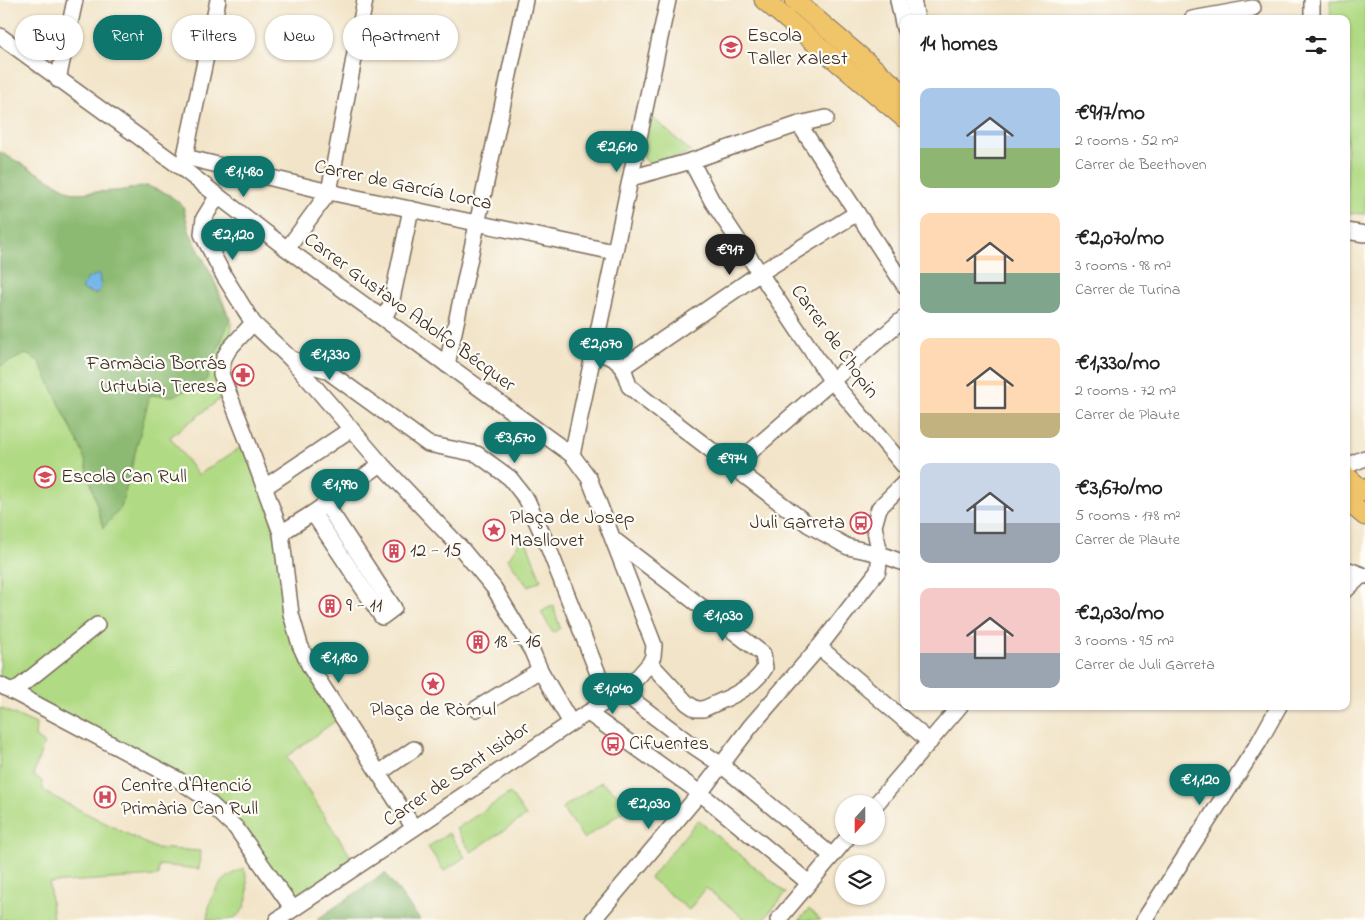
<!DOCTYPE html>
<html lang="en">
<head>
<meta charset="utf-8">
<style>
	:root { --surface:#fff; --page:#f6f6f6; --text:#222; --muted:#767676; --accent:#0f766e }
	body { margin:0; font-family:"Indie Flower",sans-serif; background:var(--page); color:var(--text); height:100vh; display:flex; flex-direction:column; font-size:19px; white-space:nowrap }
	* { box-sizing:border-box; margin:0 }
	p { font-size:16px; color:var(--muted) }
	.icon { flex:none; width:28px; height:28px; fill:none; stroke:currentColor; stroke-width:2; stroke-linecap:round; stroke-linejoin:round }
	.map { position:relative; flex:1; overflow:hidden }
	.details { position:absolute; left:900px; top:15px; width:450px; height:695px; display:flex; flex-direction:column; background:var(--surface); border-radius:10px; box-shadow:0 1px 4px #0004 }
	.details>* { flex:none }
	.top-card { position:absolute; left:15px; top:15px; width:475px; height:45px; display:flex; gap:10px }
	.needle { width:32px; rotate:201deg }
	.fabs { position:absolute; left:835px; top:795px; display:grid; gap:10px }
	.fabs a { display:grid; place-items:center; width:50px; height:50px; border-radius:50%; background:var(--surface); box-shadow:0 1px 4px #0004; font-size:25px }
	.price { position:absolute; translate:-50% -42px; padding:0 11px; border-radius:18px; background:var(--accent); color:#fff; font-size:16px; line-height:32px; filter:drop-shadow(0 1px 2px #0008) }
	.price::after { content:''; position:absolute; left:50%; top:30px; width:15px; height:11px; margin-left:-8px; background:inherit; clip-path:polygon(0 0,100% 0,50% 100%) }
	.price.current { background:#222; color:#fff }
	ul { padding:0; list-style:none }
	li { display:flex; align-items:center; gap:15px; height:125px; padding:0 20px }
	li span { display:grid; place-items:center; flex:none; width:140px; height:100px; border-radius:10px; color:#555 }
	li>.icon { margin-inline-start:auto }
	span .icon { width:60px; height:60px; fill:#fffc; stroke-width:1 }
	li b { font-size:21px }
	h2 { display:flex; justify-content:space-between; align-items:center; height:60px; padding:0 20px; font-size:21px }
	.pill { padding:0 18px; border-radius:22px; background:var(--surface); box-shadow:0 1px 4px #0004; font-size:18px; line-height:45px }
	.pill.current { background:var(--accent); color:#fff }
	.map>svg:first-child { display:block }
	.green { fill:#b1da84; stroke:#768251 }
	.forest { fill:#8cba72; stroke:#647248 }
	.water { fill:#74b7ea; stroke:#587084 }
	.lines { fill:none; stroke-linecap:round; stroke-linejoin:round }
	.minor-casing { stroke:#7b6b5a; stroke-width:18 }
	.major-casing { stroke:#7b6b5a; stroke-width:21 }
	.minor { stroke:#fff; stroke-width:15 }
	.major { stroke:#f0c469; stroke-width:19 }
	.labels { text-anchor:middle; dominant-baseline:central; stroke-width:4.5; stroke-linejoin:round; paint-order:stroke }
	.poi-label { font-size:20px; fill:#3b2a1e; stroke:#fdfcf7; text-anchor:start }
	.street-label { font-size:20px; fill:#3b2a1e; stroke:#fdfcf7 }
</style>
</head>
<body>
<div class="map">
<svg width="1365" height="920" viewBox="0 0 1365 920">
	<rect width="100%" height="100%" fill="#fdfcf7"/>
	<filter id="ink" filterUnits="userSpaceOnUse"><feTurbulence type="fractalNoise" baseFrequency=".02" numOctaves="2"/><feDisplacementMap in="SourceGraphic" scale="10" xChannelSelector="R" yChannelSelector="G"/><feConvolveMatrix kernelMatrix="1 2 1 2 8 2 1 2 1" color-interpolation-filters="sRGB"/></filter>
	<filter id="wash" filterUnits="userSpaceOnUse"><feTurbulence type="fractalNoise" baseFrequency=".0096" numOctaves="4" result="noise"/><feDisplacementMap in="SourceGraphic" scale="20" xChannelSelector="R" yChannelSelector="G"/><feGaussianBlur stdDeviation="1.12" result="paint"/><feColorMatrix in="noise" values="0 0 0 0 0 0 0 0 0 0 0 0 0 0 0 0 0 1.4 0 .05"/><feComposite in="paint" operator="in"/></filter>
	<g filter="url(#wash)">
		<rect width="100%" height="100%" fill="#f2e4c8"/>
		<!-- green -->
		<g class="green">
			<polygon points="1330,0 1365,0 1365,214 1347,213 1346,19 1331,19"/>
			<polygon points="652,117 691,152 650,165 643,157"/>
			<polygon points="0,152 73,193 118,191 147,186 168,194 183,206 189,231 219,291 232,326 229,349 228,393 170,437 198,475 243,446 265,487 291,614 342,716 286,757 357,866 293,909 202,796 0,685"/>
			<polygon points="524,535 541,580 528,587 508,559"/>
			<polygon points="553,605 560,628 553,633 541,612"/>
			<polygon points="0,708 36,724 35,737 44,743 33,775 42,781 43,789 48,794 155,848 200,851 199,869 159,865 158,876 49,883 53,920 0,920"/>
			<polygon points="601,782 632,805 584,839 562,808"/>
			<polygon points="510,793 526,816 471,852 456,829"/>
			<polygon points="698,820 786,893 763,920 746,920 706,888 689,910 650,878"/>
			<polygon points="449,833 465,857 444,871 428,847"/>
			<path d="M244,868C250,885 251,916 227,920C221,920 213,920 207,920C210,893 218,880 244,868Z"/>
			<polygon points="809,909 821,920 799,920"/>
		</g>
		<!-- forest -->
		<g class="forest">
			<polygon points="0,152 73,193 118,191 147,186 168,194 183,206 189,231 214,280 219,297 230,319 206,380 174,396 150,395 121,508 103,528 83,453 39,361 26,354 0,366"/>
			<polygon points="385,873 420,920 316,920"/>
		</g>
		<!-- water -->
		<polygon class="water" points="99,274 101,289 95,294 81,289 88,278"/>
	</g>
	<g filter="url(#ink)">
		<g class="lines">
			<!-- minor casing -->
			<g class="minor-casing">
				<g id="minor">
					<polyline points="898,0 904,28"/>
					<polyline points="913,0 917,19"/>
					<polyline points="1312,0 1312,19"/>
					<polyline points="1192,19 1253,8"/>
					<polyline points="0,36 183,169 287,249 572,455 589,478 654,645 653,656 650,663 632,684 622,692 571,723 277,920"/>
					<polyline points="58,80 75,0"/>
					<polyline points="799,124 904,285"/>
					<polyline points="185,157 329,192 614,252"/>
					<polyline points="691,161 712,201 831,380 904,466"/>
					<polyline points="183,165 218,0"/>
					<polyline points="631,178 691,161 799,124 826,118"/>
					<polyline points="217,197 204,218 202,234 224,276 253,323 291,359 383,466 460,547 494,588 532,651 540,670 571,723"/>
					<polyline points="1346,231 1365,234"/>
					<polyline points="287,249 329,192 365,0"/>
					<polyline points="384,318 391,304 411,209"/>
					<polyline points="253,323 229,349 224,358 221,374 246,437 281,533 291,614 300,645 310,667 414,828"/>
					<polyline points="594,351 613,358 623,367 629,386 647,401 809,525 848,547 880,554 904,563"/>
					<polyline points="291,359 326,370 428,444 477,454 510,478 527,500 549,549 597,671 612,698"/>
					<polyline points="447,365 525,0"/>
					<polyline points="623,367 760,273 857,213"/>
					<polyline points="572,455 668,0"/>
					<polyline points="1346,466 1365,458"/>
					<polyline points="733,467 904,318"/>
					<polyline points="265,487 351,429"/>
					<polyline points="313,513 382,617 394,608 325,503"/>
					<polyline points="281,533 313,513 381,464"/>
					<path d="M613,539L763,654L765,668C751,690 726,699 703,709H696L687,703L650,663"/>
					<polyline points="1346,569 1365,576"/>
					<polyline points="1346,590 1362,575"/>
					<polyline points="819,647 930,742"/>
					<polyline points="0,685 177,779 202,796 236,828 293,909"/>
					<polyline points="13,692 97,625"/>
					<polyline points="622,692 689,743 720,764 832,856"/>
					<polyline points="476,709 540,670"/>
					<polyline points="588,713 700,793 809,883"/>
					<polyline points="379,773 414,749"/>
					<polyline points="876,804 960,706"/>
					<polyline points="593,920 700,793 750,727 819,647 878,571 880,554 874,526 879,508 904,483"/>
					<polyline points="778,920 849,836"/>
					<polyline points="1144,920 1259,742 1279,706"/>
				</g>
			</g>
			<!-- major casing -->
			<g class="major-casing">
				<g id="major">
					<polyline points="764,0 904,118"/>
					<polyline points="794,0 904,94"/>
					<polyline points="1346,476 1365,492"/>
					<polyline points="1346,500 1365,516"/>
				</g>
			</g>
			<!-- minor -->
			<use href="#minor" class="minor"/>
			<!-- major -->
			<use href="#major" class="major"/>
		</g>
	</g>
	<!-- icons -->
	<defs>
		<g id="school-ring" transform="scale(1.125)"><circle r="9.5" fill="#fdfcf7" stroke="#d1495b" stroke-width="1.5"/><path d="M0-5L7-2L0 1L-7-2ZM-4 1L0 2.5L4 1V4Q0 6-4 4Z" fill="#d1495b"/></g>
		<g id="pharmacy-ring" transform="scale(1.125)"><circle r="9.5" fill="#fdfcf7" stroke="#d1495b" stroke-width="1.5"/><path d="M-2-6h4v4h4v4h-4v4h-4v-4h-4v-4h4Z" fill="#d1495b"/></g>
		<g id="bus-ring" transform="scale(1.125)"><circle r="9.5" fill="#fdfcf7" stroke="#d1495b" stroke-width="1.5"/><path d="M-5-6H5V4H4V6H2V4H-2V6H-4V4H-5ZM-3.5-4V0h7V-4ZM-3.5 1.2v1.5H-2V1.2ZM2 1.2v1.5H3.5V1.2Z" fill="#d1495b"/></g>
		<g id="sight-ring" transform="scale(1.125)"><circle r="9.5" fill="#fdfcf7" stroke="#d1495b" stroke-width="1.5"/><path d="M0-6L1.8-2.2L6-1.7L2.9 1.2L3.7 5.4L0 3.3L-3.7 5.4L-2.9 1.2L-6-1.7L-1.8-2.2Z" fill="#d1495b"/></g>
		<g id="building-ring" transform="scale(1.125)"><circle r="9.5" fill="#fdfcf7" stroke="#d1495b" stroke-width="1.5"/><path d="M-4-6H4V6H1V3H-1V6H-4ZM-2.5-4.3h1.7v1.8h-1.7ZM.8-4.3h1.7v1.8H.8ZM-2.5-1h1.7V.8h-1.7ZM.8-1h1.7V.8H.8Z" fill="#d1495b"/></g>
		<g id="hospital-ring" transform="scale(1.125)"><circle r="9.5" fill="#fdfcf7" stroke="#d1495b" stroke-width="1.5"/><path d="M-5-5h3v3.5h4V-5h3V5h-3V1.5h-4V5h-3Z" fill="#d1495b"/></g>
	</defs>
	<g fill-rule="evenodd">
		<use href="#school-ring" x="731" y="47"/>
		<use href="#pharmacy-ring" x="243" y="375"/>
		<use href="#school-ring" x="45" y="477"/>
		<use href="#bus-ring" x="861" y="523"/>
		<use href="#sight-ring" x="494" y="530"/>
		<use href="#building-ring" x="394" y="551"/>
		<use href="#building-ring" x="330" y="606"/>
		<use href="#building-ring" x="478" y="642"/>
		<use href="#sight-ring" x="433" y="684"/>
		<use href="#bus-ring" x="613" y="744"/>
		<use href="#hospital-ring" x="105" y="797"/>
	</g>
	<g class="labels">
		<!-- poi labels -->
		<g class="poi-label">
			<text x="747" y="36">Escola<tspan x="747" dy="23">Taller Xalest</tspan></text>
			<text x="227" y="364" text-anchor="end">Farmàcia Borrás<tspan x="227" dy="23">Urtubia, Teresa</tspan></text>
			<text x="61" y="477">Escola Can Rull</text>
			<text x="510" y="518">Plaça de Josep<tspan x="510" dy="23">Masllovet</tspan></text>
			<text x="845" y="523" text-anchor="end">Juli Garreta</text>
			<text x="410" y="551">12 - 15</text>
			<text x="346" y="606">9 - 11</text>
			<text x="494" y="642">18 - 16</text>
			<text x="433" y="710" text-anchor="middle">Plaça de Ròmul</text>
			<text x="629" y="744">Cifuentes</text>
			<text x="121" y="786">Centre d'Atenció<tspan x="121" dy="23">Primària Can Rull</tspan></text>
		</g>
		<!-- street labels -->
		<g class="street-label">
			<text transform="translate(403 186) rotate(12)">Carrer de García Lorca</text>
			<text transform="translate(409 313) rotate(36)">Carrer Gustavo Adolfo Bécquer</text>
			<text transform="translate(834 342) rotate(54)">Carrer de Chopin</text>
			<text transform="translate(457 775) rotate(-34)">Carrer de Sant Isidor</text>
		</g>
	</g>
</svg>
<div class="fabs">
<a><svg class="needle" viewBox="-14 -14 28 28"><path d="M0-13l5 13h-10z" fill="#e53935"/><path d="M0 13l5-13h-10z" fill="#767676"/></svg></a>
<a><svg class="icon" aria-label="layers" viewBox="0 0 24 24"><path d="M12 4l9 5-9 5-9-5zM3 14l9 5 9-5"/></svg></a>
</div>
<b class="price" style="left:617px;top:173px">€2,610</b>
<b class="price" style="left:244px;top:198px">€1,480</b>
<b class="price" style="left:233px;top:261px">€2,120</b>
<b class="price current" style="left:730px;top:276px">€917</b>
<b class="price" style="left:601px;top:370px">€2,070</b>
<b class="price" style="left:330px;top:381px">€1,330</b>
<b class="price" style="left:515px;top:464px">€3,670</b>
<b class="price" style="left:732px;top:485px">€974</b>
<b class="price" style="left:340px;top:511px">€1,990</b>
<b class="price" style="left:723px;top:642px">€1,030</b>
<b class="price" style="left:339px;top:684px">€1,180</b>
<b class="price" style="left:613px;top:715px">€1,040</b>
<b class="price" style="left:1200px;top:806px">€1,120</b>
<b class="price" style="left:649px;top:830px">€2,030</b>
<div class="top-card">
<a class="pill">Buy</a>
<a class="pill current">Rent</a>
<a class="pill">Filters</a>
<a class="pill">New</a>
<a class="pill">Apartment</a>
</div>
<section class="details">
<h2>14 homes<svg class="icon" aria-label="filters" viewBox="0 0 24 24"><path d="M4 7h16M4 17h16"/><circle cx="9" cy="7" r="2"/><circle cx="15" cy="17" r="2"/></svg></h2>
<ul>
<li><span style="background:linear-gradient(#a9c7e8 60%,#8fb573 0)"><svg class="icon" aria-label="home" viewBox="0 0 24 24"><path d="M3 11l9-7 9 7M6 9v11h12V9"/></svg></span><div><b>€917/mo</b><p>2 rooms · 52 m²</p><p>Carrer de Beethoven</p></div></li>
<li><span style="background:linear-gradient(#ffd9b3 60%,#7fa58c 0)"><svg class="icon" aria-label="home" viewBox="0 0 24 24"><path d="M3 11l9-7 9 7M6 9v11h12V9"/></svg></span><div><b>€2,070/mo</b><p>3 rooms · 98 m²</p><p>Carrer de Turina</p></div></li>
<li><span style="background:linear-gradient(#ffd9b3 75%,#c2b280 0)"><svg class="icon" aria-label="home" viewBox="0 0 24 24"><path d="M3 11l9-7 9 7M6 9v11h12V9"/></svg></span><div><b>€1,330/mo</b><p>2 rooms · 72 m²</p><p>Carrer de Plaute</p></div></li>
<li><span style="background:linear-gradient(#c9d6e8 60%,#9aa5b1 0)"><svg class="icon" aria-label="home" viewBox="0 0 24 24"><path d="M3 11l9-7 9 7M6 9v11h12V9"/></svg></span><div><b>€3,670/mo</b><p>5 rooms · 178 m²</p><p>Carrer de Plaute</p></div></li>
<li><span style="background:linear-gradient(#f6c9c9 65%,#9aa5b1 0)"><svg class="icon" aria-label="home" viewBox="0 0 24 24"><path d="M3 11l9-7 9 7M6 9v11h12V9"/></svg></span><div><b>€2,030/mo</b><p>3 rooms · 95 m²</p><p>Carrer de Juli Garreta</p></div></li>
</ul>
</section>
</div>
</body>
</html>
